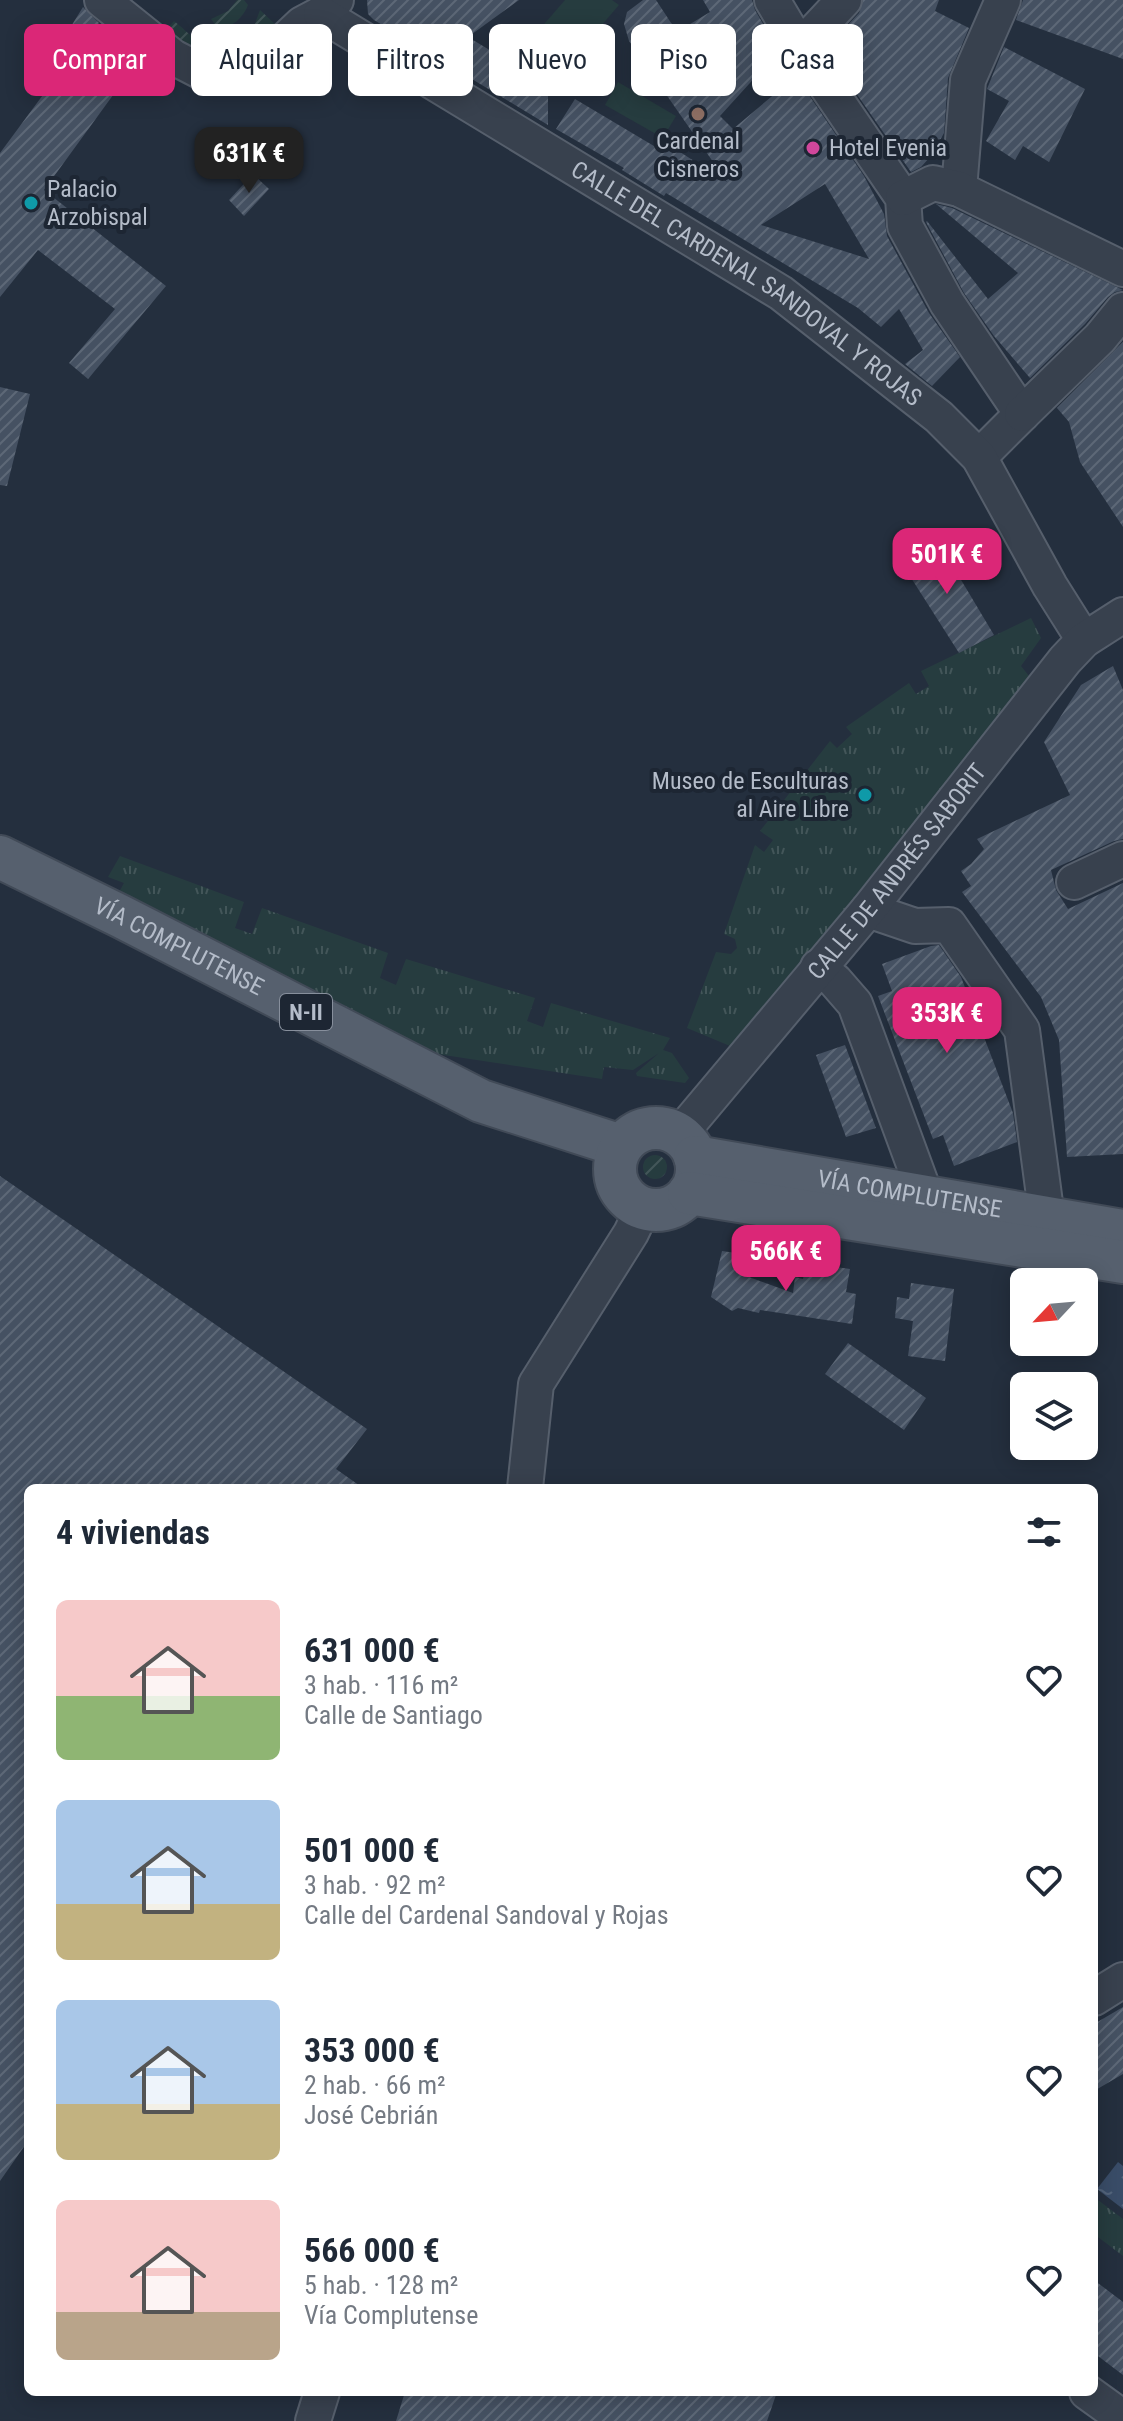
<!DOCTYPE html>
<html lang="es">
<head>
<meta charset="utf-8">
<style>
	:root { --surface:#fff; --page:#f2f2f3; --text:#1f2937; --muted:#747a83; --accent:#db2777 }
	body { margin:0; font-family:"Roboto Condensed",sans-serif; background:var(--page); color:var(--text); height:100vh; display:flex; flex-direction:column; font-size:30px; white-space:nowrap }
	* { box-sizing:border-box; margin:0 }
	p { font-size:26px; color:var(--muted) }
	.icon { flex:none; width:44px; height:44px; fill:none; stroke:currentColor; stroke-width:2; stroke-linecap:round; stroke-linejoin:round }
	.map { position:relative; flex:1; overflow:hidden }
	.sheet { position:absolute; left:24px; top:1484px; width:1074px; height:912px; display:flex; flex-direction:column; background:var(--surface); border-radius:12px; box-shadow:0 4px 20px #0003 }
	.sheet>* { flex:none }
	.banner { position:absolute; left:24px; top:24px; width:1076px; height:72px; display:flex; gap:16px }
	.needle { width:52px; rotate:244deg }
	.tools { position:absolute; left:1010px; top:1268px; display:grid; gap:16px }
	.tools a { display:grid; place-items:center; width:88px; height:88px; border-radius:12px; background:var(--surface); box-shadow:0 4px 20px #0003; font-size:40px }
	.price { position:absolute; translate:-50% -68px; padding:0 18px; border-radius:16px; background:var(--accent); color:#fff; font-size:26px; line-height:52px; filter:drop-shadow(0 2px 4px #0008) }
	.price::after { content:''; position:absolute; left:50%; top:48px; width:24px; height:18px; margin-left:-12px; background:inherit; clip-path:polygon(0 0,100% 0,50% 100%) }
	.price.on { background:#222; color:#fff }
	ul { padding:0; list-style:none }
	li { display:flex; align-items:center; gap:24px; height:200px; padding:0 32px }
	li span { display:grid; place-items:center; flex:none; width:224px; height:160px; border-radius:12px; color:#555 }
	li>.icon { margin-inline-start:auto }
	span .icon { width:96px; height:96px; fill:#fffc; stroke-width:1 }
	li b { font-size:34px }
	h2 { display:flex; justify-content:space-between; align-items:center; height:96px; padding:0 32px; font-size:34px }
	.tag { padding:0 28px; border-radius:12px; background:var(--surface); box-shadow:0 4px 20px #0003; font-size:28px; line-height:72px }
	.tag.on { background:var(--accent); color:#fff }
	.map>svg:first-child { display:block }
	.grass { fill:url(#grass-tufts) }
	.garden { fill:url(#garden-furrows) }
	.pitch { fill:#263c3f }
	.water { fill:url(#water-ripples) }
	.building { fill:url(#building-hatch); fill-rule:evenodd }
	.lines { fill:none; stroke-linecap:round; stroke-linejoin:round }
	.minor-casing { stroke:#565f6c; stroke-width:38 }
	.major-casing { stroke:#414a57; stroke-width:46 }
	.minor { stroke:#38414e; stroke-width:34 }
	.major { stroke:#56606e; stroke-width:42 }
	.education-dot { fill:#8d6e63; stroke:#1d2633; stroke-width:3 }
	.hotel-dot { fill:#d1479c; stroke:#1d2633; stroke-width:3 }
	.culture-dot { fill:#0f9aa8; stroke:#1d2633; stroke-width:3 }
	.labels { text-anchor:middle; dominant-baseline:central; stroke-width:8; stroke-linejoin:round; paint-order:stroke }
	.shield { fill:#1d2633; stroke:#878f9c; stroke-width:2 }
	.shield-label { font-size:22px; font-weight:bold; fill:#b4bcc9 }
	.poi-label { font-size:24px; fill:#b4bcc9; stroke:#1d2633; text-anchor:start }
	.street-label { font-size:24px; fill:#b4bcc9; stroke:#1d2633 }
</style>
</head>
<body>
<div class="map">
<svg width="1123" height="2421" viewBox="0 0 1123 2421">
	<defs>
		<pattern id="grass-tufts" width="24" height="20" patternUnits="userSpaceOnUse" patternTransform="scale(2)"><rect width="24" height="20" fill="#263c3f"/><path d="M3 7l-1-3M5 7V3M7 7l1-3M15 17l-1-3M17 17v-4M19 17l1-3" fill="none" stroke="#435659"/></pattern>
		<pattern id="garden-furrows" width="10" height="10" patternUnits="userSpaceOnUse" patternTransform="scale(2)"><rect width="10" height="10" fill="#263c3f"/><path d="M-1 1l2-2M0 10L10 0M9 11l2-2" fill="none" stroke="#435659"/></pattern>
		<pattern id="water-ripples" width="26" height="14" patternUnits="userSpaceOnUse" patternTransform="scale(2)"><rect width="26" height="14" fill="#394c67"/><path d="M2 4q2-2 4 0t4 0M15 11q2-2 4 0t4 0" fill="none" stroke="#53647b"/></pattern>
		<pattern id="building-hatch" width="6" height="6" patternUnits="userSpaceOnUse" patternTransform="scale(2)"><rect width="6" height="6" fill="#455162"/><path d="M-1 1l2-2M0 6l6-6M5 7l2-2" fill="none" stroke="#5d6877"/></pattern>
	</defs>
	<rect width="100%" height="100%" fill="#242f3e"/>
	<!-- grass -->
	<g class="grass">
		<polygon points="1031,618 1041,638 1021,666 1037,686 742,1051 687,1028 716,952 731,954 737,948 735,939 724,934 755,845 764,852 773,840 760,831 830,741 837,748 852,734 846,727 909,683 916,694 929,686 921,671"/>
		<polygon points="120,856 244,902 235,928 252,934 262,908 388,953 380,978 396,985 406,959 535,998 527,1021 543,1027 551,1003 670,1038 663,1050 672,1053 689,1078 685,1083 637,1076 636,1073 659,1053 633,1070 604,1067 602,1079 437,1054 118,894 124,883 108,877"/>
		<polygon points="1094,2197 1123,2219 1123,2256 1094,2234"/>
	</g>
	<!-- garden -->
	<g class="garden">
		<path d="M237,0H244L248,5C243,18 233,26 219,30L211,19L228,11Z"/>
		<polygon points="260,10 278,27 252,50 240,39 253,29"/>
		<path d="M174,21C193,36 208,57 233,44L243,53L231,60L202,56L167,29Z"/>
		<circle cx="655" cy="1167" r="12"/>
	</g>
	<!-- pitch -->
	<g class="pitch">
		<polygon points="565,0 612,0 619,5 553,82 519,53"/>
		<polygon points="618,82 676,116 663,138 605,105"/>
	</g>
	<!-- water -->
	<polygon class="water" points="1118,2162 1123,2166 1123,2209 1097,2189"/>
	<!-- building -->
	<g class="building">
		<polygon points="367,0 519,0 468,37 548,85 548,125 374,20 368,14"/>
		<path d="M643,0H656L677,32L710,12L703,0H752L755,10L779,51L720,116L733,129L796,76L864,176L884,214L887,236L929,313L960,357L932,386L905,364L923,350L899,309L881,327L858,308L666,193L664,196L622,170L624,168L556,129L575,99L664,152L669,145L727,182L629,41L624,24L627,12ZM825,184L869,259L761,225Z"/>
		<polygon points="863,0 939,0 935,11 969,28 948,78 944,133 931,156 921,167 911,172 826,50 847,33 843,30 859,13"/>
		<polygon points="1023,0 1123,0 1123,59 1016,20"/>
		<polygon points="83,7 99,23 90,37 132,69 44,190 166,286 88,379 69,363 115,309 38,250 0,297 0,153 85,38 70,28"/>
		<polygon points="1004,47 1085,89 1049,162 1023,146 1015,160 986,141 1009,101 987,89"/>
		<polygon points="257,140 270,152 254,173 239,160"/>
		<polygon points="253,174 269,189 244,216 229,200"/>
		<polygon points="936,204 952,208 1123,290 1115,292 1108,297 1085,324 1030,378 994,336 964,293 926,222 927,221 988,299 1018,273"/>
		<polygon points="1123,342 1123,527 1080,462 1069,422 1057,408"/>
		<polygon points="0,387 30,394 7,486 0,485"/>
		<polygon points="936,538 994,635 959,653 899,559"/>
		<polygon points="1113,666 1123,690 1123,839 1114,841 1051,870 1056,890 1068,909 1123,883 1123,1154 1067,1157 1059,1040 1041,997 962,892 971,886 961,871 971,864 984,849 977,839 1070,795 1044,742 1081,685"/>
		<polygon points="939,945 961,977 1013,1113 1017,1142 954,1166 943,1135 933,1139 878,996 892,991 882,964 931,946"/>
		<polygon points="845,1045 876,1128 846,1137 816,1055"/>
		<polygon points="0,1176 367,1429 336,1469 363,1488 28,1488 28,2141 0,2181"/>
		<polygon points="722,1251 743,1254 738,1273 793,1293 795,1277 803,1279 805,1269 821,1272 822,1265 850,1269 846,1292 856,1294 852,1324 760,1310 759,1313 738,1308 732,1311 711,1297"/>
		<polygon points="911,1283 954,1289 945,1361 908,1356 913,1321 895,1318 897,1297 909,1299"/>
		<polygon points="848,1343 926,1398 904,1430 825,1374"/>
		<polygon points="1123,2007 1123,2074 1094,2091 1094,2024"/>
		<polygon points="1094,2280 1123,2302 1123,2375 1094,2353"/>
		<polygon points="405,2392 777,2392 767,2421 396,2421"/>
	</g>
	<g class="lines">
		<!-- minor casing -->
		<g class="minor-casing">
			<g id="minor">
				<polyline points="102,0 173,57 204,73 233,75 263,61 302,24 323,13 336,0"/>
				<polyline points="772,0 800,47 903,198 905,226 947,303 1022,414 979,457"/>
				<path id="s1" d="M321,14L781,293L939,417L979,457L1050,586L1084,640"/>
				<polyline points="800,47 844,0"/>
				<polyline points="959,189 968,80 1003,0"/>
				<polyline points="903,198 933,183 959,189 1123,269"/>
				<polyline points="1022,414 1100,338 1123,310"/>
				<polyline points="1074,882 1123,859"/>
				<polyline points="868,910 915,926 949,925 1022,1030 1047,1218"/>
				<polyline points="818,967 835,981 855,1004 926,1197"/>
				<path id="s2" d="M679,1135L868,910L1065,660L1084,640L1123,615"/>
				<polyline points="525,1488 536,1384 631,1233 643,1208"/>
				<polyline points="1094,1998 1123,1980"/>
				<polyline points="1087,2392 1123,2418"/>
				<polyline points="313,2421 322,2392"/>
			</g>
		</g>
		<!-- major casing -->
		<g class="major-casing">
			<g id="major">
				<path id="s3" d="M0,857L120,916L481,1101L621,1146"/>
				<circle cx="656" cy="1169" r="41"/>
				<path id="s4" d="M695,1157L1123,1231"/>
				<polyline points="689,1193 1123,1262"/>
			</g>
		</g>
		<!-- minor -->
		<use href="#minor" class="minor"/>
		<!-- major -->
		<use href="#major" class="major"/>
	</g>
	<!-- markers -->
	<circle class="education-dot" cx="698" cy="114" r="8"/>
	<circle class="hotel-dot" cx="813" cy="148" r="8"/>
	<g class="culture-dot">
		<circle cx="31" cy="203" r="8"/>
		<circle cx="865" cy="795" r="8"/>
	</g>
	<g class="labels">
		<!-- shield labels -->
		<rect class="shield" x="280" y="994" width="52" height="36" rx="6"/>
		<g class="shield-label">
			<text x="306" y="1012">N-II</text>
		</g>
		<!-- poi labels -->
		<g class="poi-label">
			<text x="698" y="141" text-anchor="middle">Cardenal<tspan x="698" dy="28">Cisneros</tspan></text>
			<text x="829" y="148">Hotel Evenia</text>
			<text x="47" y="189">Palacio<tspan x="47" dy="28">Arzobispal</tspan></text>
			<text x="849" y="781" text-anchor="end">Museo de Esculturas<tspan x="849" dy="28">al Aire Libre</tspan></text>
		</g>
		<!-- street labels -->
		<g class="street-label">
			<text stroke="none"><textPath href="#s1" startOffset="504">CALLE DEL CARDENAL SANDOVAL Y ROJAS</textPath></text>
			<text stroke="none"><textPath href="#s2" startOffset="342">CALLE DE ANDRÉS SABORIT</textPath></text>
			<text stroke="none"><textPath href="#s3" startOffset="200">VÍA COMPLUTENSE</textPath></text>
			<text stroke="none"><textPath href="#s4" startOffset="218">VÍA COMPLUTENSE</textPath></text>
		</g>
	</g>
</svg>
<div class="tools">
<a><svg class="needle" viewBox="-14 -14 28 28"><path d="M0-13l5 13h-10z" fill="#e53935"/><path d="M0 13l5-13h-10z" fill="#747a83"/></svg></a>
<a><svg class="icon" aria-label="layers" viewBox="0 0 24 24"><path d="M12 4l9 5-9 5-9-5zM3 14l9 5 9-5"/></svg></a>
</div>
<b class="price on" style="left:249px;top:195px">631K €</b>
<b class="price" style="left:947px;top:596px">501K €</b>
<b class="price" style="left:947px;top:1055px">353K €</b>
<b class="price" style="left:786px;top:1293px">566K €</b>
<div class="banner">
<a class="tag on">Comprar</a>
<a class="tag">Alquilar</a>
<a class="tag">Filtros</a>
<a class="tag">Nuevo</a>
<a class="tag">Piso</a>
<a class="tag">Casa</a>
</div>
<section class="sheet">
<h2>4 viviendas<svg class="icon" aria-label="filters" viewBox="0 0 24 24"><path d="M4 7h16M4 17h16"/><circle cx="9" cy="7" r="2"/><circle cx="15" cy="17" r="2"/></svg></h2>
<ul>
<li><span style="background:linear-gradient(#f6c9c9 60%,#8fb573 0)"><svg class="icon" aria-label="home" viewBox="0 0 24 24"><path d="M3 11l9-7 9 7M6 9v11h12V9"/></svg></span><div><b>631 000 €</b><p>3 hab. · 116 m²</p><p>Calle de Santiago</p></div><svg class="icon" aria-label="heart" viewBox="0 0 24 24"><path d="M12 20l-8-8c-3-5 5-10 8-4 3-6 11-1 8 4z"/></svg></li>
<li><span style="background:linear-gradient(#a9c7e8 65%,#c2b280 0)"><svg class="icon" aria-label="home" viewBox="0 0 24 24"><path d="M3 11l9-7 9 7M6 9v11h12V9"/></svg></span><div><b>501 000 €</b><p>3 hab. · 92 m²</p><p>Calle del Cardenal Sandoval y Rojas</p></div><svg class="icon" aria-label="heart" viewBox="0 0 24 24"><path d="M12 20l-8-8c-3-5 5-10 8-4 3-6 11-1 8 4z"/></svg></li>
<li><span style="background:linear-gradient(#a9c7e8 65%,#c2b280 0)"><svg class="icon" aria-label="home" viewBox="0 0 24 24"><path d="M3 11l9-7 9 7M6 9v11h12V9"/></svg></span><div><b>353 000 €</b><p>2 hab. · 66 m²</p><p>José Cebrián</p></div><svg class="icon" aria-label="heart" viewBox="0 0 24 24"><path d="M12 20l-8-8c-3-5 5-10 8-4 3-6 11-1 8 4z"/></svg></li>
<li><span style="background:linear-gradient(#f6c9c9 70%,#b9a48a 0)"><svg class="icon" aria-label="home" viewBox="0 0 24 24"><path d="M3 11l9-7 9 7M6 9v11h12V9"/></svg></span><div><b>566 000 €</b><p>5 hab. · 128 m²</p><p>Vía Complutense</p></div><svg class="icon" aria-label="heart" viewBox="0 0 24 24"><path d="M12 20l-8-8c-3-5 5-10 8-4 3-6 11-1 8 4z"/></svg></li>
</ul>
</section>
</div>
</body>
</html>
